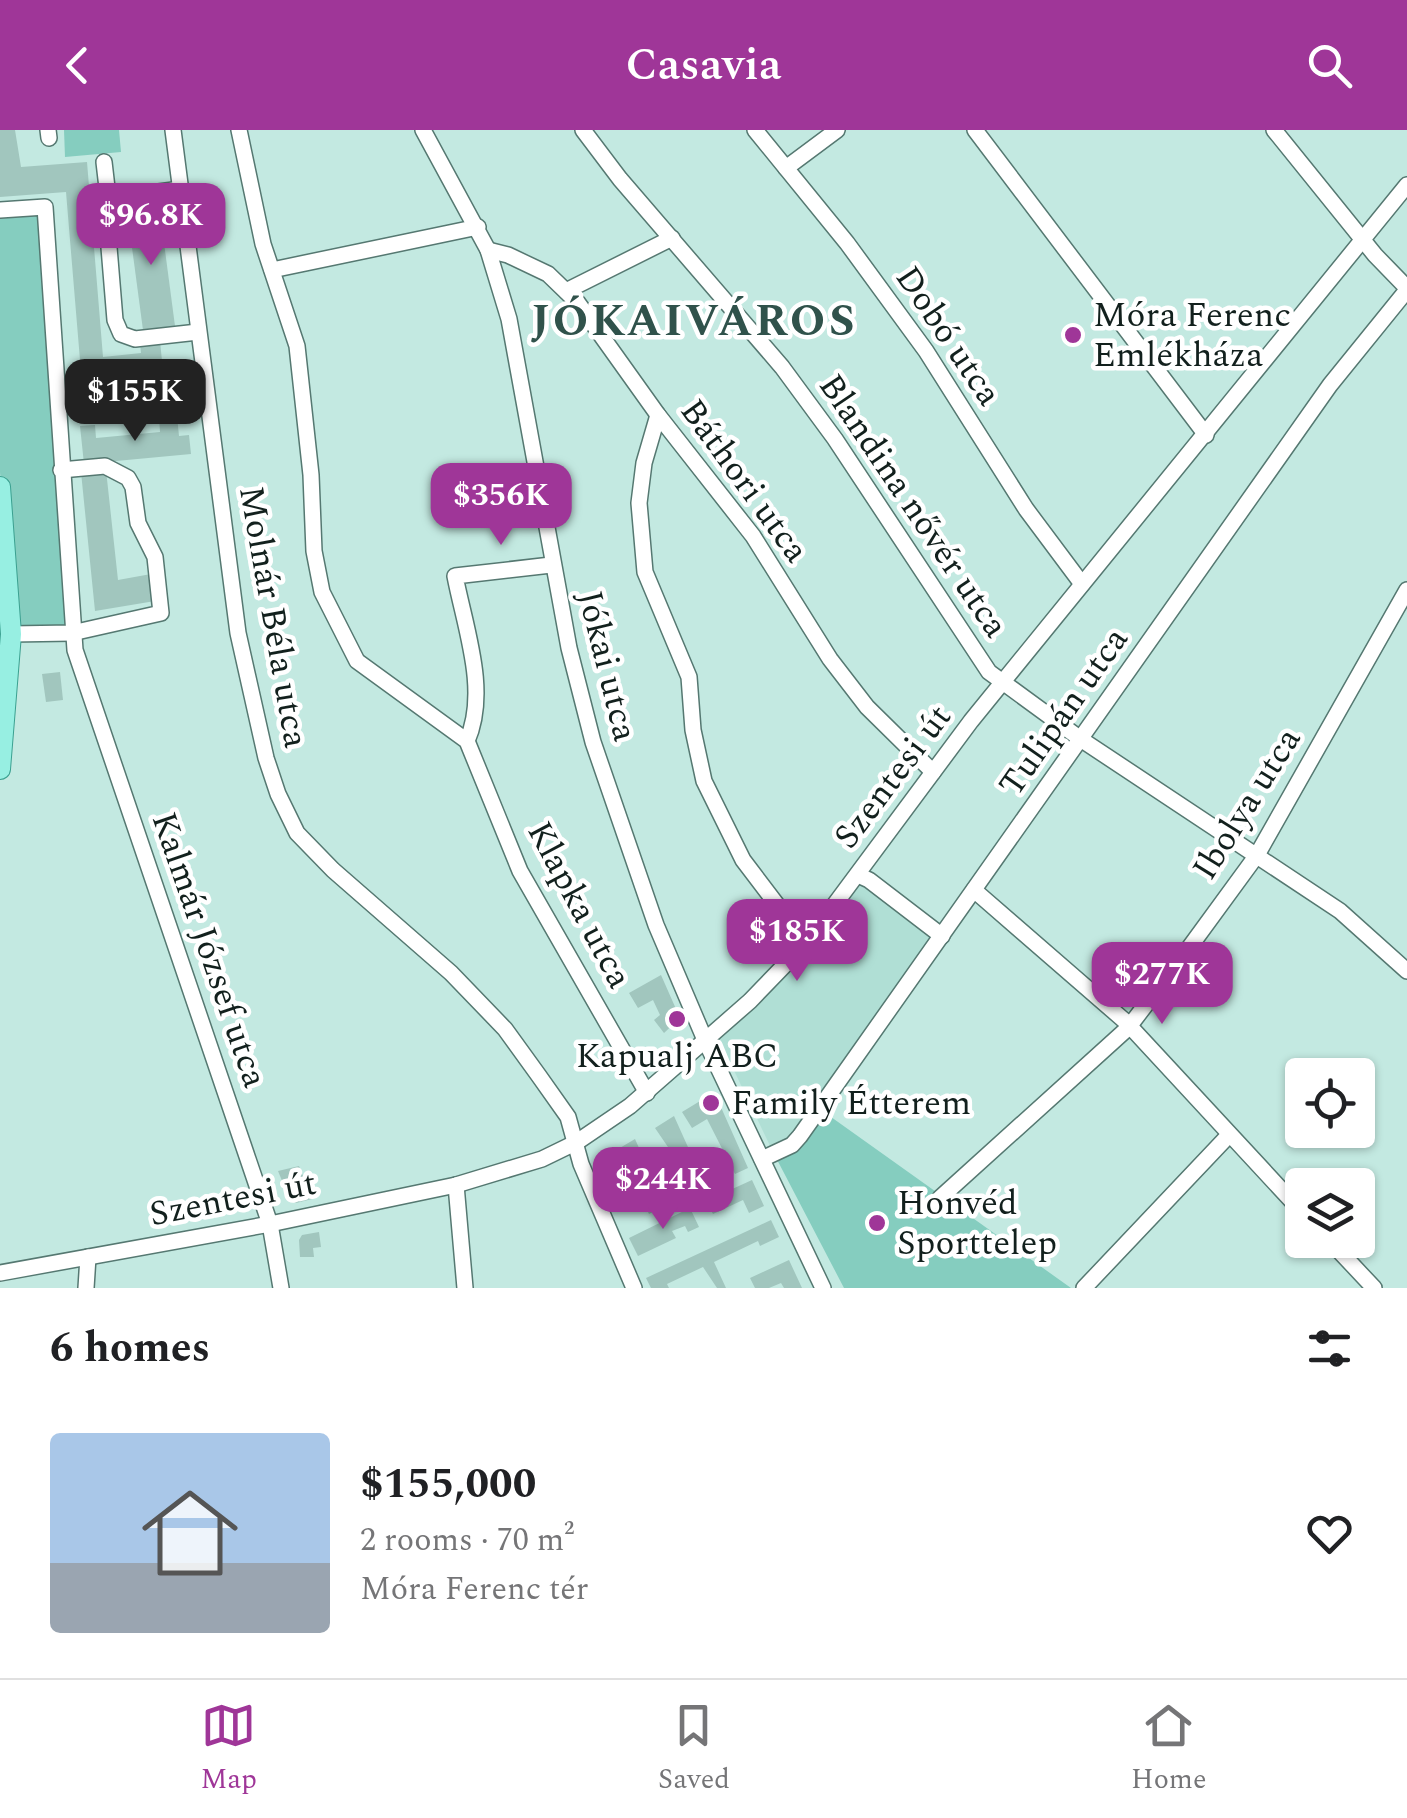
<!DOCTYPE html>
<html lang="en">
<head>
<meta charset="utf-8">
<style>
	:root { --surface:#fff; --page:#f6f6f6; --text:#202124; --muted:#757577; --line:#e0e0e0; --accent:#9f3698 }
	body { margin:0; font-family:Spectral,serif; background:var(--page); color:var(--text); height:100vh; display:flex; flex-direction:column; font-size:38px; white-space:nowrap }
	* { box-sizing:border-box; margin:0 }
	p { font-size:32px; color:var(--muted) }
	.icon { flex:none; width:55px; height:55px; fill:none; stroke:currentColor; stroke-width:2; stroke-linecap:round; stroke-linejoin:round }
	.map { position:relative; height:1158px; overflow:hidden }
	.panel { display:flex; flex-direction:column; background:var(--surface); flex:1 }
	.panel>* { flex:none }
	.tools { position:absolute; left:1285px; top:928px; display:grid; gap:20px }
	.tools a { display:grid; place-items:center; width:90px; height:90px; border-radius:10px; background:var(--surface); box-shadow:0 2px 8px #0004; font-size:50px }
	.price { position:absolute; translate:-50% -85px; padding:0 22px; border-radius:20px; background:var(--accent); color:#fff; font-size:32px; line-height:65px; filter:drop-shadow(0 2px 5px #0008) }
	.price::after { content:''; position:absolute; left:50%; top:60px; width:30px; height:22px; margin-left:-15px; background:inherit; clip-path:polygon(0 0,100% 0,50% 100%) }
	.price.on { background:#222; color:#fff }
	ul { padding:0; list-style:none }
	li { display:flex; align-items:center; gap:30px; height:250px; padding:0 50px }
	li+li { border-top:2px solid var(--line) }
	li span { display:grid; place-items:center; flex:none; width:280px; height:200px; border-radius:10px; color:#555 }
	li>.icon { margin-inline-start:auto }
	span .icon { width:120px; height:120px; fill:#fffc; stroke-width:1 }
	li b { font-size:42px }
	h2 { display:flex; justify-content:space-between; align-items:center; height:120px; padding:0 50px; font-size:42px }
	header { display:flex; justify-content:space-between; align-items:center; height:130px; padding:0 50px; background:var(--accent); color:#fff; font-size:45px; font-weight:600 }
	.menu { display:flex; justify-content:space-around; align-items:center; height:140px; border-top:2px solid var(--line); background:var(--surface); font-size:28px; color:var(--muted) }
	.menu a { display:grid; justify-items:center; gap:5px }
	.menu .on { color:var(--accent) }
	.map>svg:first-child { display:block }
	.built { fill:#b0dfd5 }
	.green { fill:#85cdbf }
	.building { fill:#a1c6be }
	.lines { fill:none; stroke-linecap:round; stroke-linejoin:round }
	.minor-casing { stroke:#557871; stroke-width:18 }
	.major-casing { stroke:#3ba090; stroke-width:22 }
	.minor { stroke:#fff; stroke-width:15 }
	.major { stroke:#97efe2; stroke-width:20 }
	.poi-dot { fill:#9f3698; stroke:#fff; stroke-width:4 }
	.labels { text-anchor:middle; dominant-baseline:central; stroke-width:9; stroke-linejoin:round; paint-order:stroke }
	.poi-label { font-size:35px; fill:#12201d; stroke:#fff; text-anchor:start }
	.street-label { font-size:35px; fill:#12201d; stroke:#fff }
	.district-label { font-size:45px; font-weight:bold; letter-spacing:2.5px; fill:#30524b; stroke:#fff }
</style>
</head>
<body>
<header><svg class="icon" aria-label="back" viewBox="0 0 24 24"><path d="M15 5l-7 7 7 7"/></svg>Casavia<svg class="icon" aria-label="search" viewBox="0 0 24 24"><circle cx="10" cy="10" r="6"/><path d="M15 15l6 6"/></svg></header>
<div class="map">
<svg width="1407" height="1158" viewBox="0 0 1407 1158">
	<rect width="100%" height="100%" fill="#c3e9e1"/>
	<!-- built -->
	<polygon class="built" points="857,749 937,808 800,1001 772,1020 718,907"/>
	<!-- green -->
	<g class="green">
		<polygon points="64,0 119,0 121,22 65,27"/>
		<polygon points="45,77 71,503 12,503 0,342 0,80"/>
		<polygon points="817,977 1071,1158 844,1158 772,1020 790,1012"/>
	</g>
	<!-- building -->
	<g class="building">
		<polygon points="0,0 15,0 21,37 87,32 103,227 141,223 140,213 160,211 162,231 181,229 182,244 107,251 108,264 83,266 66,62 0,67"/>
		<polygon points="159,75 175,196 143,200 127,80"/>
		<polygon points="177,286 179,306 189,305 191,324 84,334 80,296 95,295 96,308 160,302 159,288"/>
		<polygon points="106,340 118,450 151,444 155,471 95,481 81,342"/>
		<polygon points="60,542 63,570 46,572 42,544"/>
		<polygon points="661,845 680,888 664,903 654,890 660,885 653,870 638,878 629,863"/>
		<polygon points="710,965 716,966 748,1038 735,1044 707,989 692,998 682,982"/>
		<polygon points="674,986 710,1066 698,1071 683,1039 655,998"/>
		<polygon points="635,1009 665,1076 649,1084 636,1055 642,1053 632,1031 623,1037 613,1022"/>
		<polygon points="299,1036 312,1069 296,1073 290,1070 278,1041"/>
		<polygon points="752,1050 764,1076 749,1083 743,1070 713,1084 706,1071"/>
		<polygon points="690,1078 699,1097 688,1102 685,1096 672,1101 676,1108 638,1126 629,1108"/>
		<polygon points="771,1090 779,1107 760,1116 758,1111 714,1132 726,1158 717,1158 703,1137 667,1154 669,1158 651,1158 646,1148"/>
		<polygon points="319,1102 321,1117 313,1118 314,1127 300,1127 299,1110 302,1105"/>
		<polygon points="789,1130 802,1158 784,1158 781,1153 769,1158 755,1158 750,1148"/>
	</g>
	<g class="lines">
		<!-- minor casing -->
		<g class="minor-casing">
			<g id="minor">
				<polyline points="48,0 49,8"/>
				<polyline points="173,0 238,503 266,628 278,664 297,703 333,740 451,843 505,899 539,946 568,987 581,1034 634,1158"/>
				<polyline points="239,0 263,114 297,216 311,345 314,421 322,462 357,531 467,611 520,741 647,963"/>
				<polyline points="423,0 488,120 509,189 569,518 593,612 656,795 705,910 823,1158"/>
				<polyline points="583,0 620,49 782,237 835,309 989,542 1082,610 1340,781 1407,841"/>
				<polyline points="755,0 847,113 926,221 1026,379 1082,454"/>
				<polyline points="975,0 1206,305"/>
				<polyline points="1274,0 1375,125 1407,158"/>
				<polyline points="104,32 109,75"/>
				<polyline points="786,38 837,0"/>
				<polyline points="181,59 121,67 106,81 115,190 121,204 135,209 198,202"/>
				<polyline points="0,80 45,77 75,520 270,1094 281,1158"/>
				<polyline points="488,120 508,125 548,144 578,173 658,285 753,406 830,529 867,577 933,642"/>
				<polyline points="272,140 478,97"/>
				<polyline points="566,161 672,108"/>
				<polyline points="658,285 644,333 639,373 645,442 689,547 693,600 704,651 743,730 806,813"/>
				<polyline points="11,504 72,503 161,483 155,427 138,393 133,357 128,348 105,336 61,340"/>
				<path d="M467,611C489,561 465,498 455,446L551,435"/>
				<polyline points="858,745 869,750 942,806"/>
				<polyline points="974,760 1126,892 1302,1082"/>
				<polyline points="762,1029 792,1015 800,1006 1330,255 1407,160"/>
				<polyline points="456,1055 465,1158"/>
				<polyline points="940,1068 1128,898 1189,818 1257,725 1407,460"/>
				<polyline points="1329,1110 1374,1158"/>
				<polyline points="0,1143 270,1094 456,1055 542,1029 577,1012 630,976 750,871 806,813 971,591 1407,55"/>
				<polyline points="86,1158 88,1127"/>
				<polyline points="1084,1158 1229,1005"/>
			</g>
		</g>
		<!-- major casing -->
		<g class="major-casing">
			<polyline id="major" points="0,357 11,504 0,639"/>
		</g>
		<!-- minor -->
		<use href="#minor" class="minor"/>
		<!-- major -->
		<use href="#major" class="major"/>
	</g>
	<!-- markers -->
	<g class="poi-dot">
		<circle cx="1073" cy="205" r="10"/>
		<circle cx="677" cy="889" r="10"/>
		<circle cx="711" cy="973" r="10"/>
		<circle cx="877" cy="1093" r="10"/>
	</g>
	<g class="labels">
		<!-- poi labels -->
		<g class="poi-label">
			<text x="1093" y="185">Móra Ferenc<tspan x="1093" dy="40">Emlékháza</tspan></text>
			<text x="677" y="926" text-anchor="middle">Kapualj ABC</text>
			<text x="731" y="973">Family Étterem</text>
			<text x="897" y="1073">Honvéd<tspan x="897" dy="40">Sporttelep</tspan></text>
		</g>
		<!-- street labels -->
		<g class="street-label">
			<text transform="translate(948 206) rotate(56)">Dobó utca</text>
			<text transform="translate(744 351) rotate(54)">Báthori utca</text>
			<text transform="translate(913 376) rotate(56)">Blandina nővér utca</text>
			<text transform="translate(273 487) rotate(80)">Molnár Béla utca</text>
			<text transform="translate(607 536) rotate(76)">Jókai utca</text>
			<text transform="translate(1064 582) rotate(-55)">Tulipán utca</text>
			<text transform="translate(893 647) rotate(-53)">Szentesi út</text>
			<text transform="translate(1247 674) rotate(-58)">Ibolya utca</text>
			<text transform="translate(579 775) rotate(62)">Klapka utca</text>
			<text transform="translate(209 820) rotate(71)">Kalmár József utca</text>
			<text transform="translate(233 1069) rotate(-11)">Szentesi út</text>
		</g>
		<!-- district labels -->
		<g class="district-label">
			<text x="694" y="191">JÓKAIVÁROS</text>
		</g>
	</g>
</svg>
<div class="tools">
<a><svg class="icon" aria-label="locate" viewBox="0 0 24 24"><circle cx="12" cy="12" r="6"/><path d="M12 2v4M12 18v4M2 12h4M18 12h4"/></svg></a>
<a><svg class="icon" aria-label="layers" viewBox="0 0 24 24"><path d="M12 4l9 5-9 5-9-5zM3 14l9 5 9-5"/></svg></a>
</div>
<b class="price" style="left:151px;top:138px">$96.8K</b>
<b class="price on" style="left:135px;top:314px">$155K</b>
<b class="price" style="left:501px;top:418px">$356K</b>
<b class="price" style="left:797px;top:854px">$185K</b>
<b class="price" style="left:1162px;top:897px">$277K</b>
<b class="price" style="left:663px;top:1102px">$244K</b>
</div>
<section class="panel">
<h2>6 homes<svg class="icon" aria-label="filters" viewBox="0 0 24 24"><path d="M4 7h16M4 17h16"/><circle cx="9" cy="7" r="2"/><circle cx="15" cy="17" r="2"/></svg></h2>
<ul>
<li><span style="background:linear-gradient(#a9c7e8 65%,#9aa5b1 0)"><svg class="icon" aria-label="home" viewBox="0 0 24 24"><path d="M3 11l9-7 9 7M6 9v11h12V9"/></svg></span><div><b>$155,000</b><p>2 rooms · 70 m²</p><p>Móra Ferenc tér</p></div><svg class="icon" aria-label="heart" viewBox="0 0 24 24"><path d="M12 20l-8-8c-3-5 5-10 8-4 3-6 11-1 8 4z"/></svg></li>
</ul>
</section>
<nav class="menu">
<a class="on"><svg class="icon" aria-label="map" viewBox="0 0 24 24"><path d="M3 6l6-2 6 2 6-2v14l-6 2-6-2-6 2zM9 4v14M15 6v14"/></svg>Map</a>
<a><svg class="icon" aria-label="saved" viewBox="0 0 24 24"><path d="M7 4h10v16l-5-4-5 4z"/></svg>Saved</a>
<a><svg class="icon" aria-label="home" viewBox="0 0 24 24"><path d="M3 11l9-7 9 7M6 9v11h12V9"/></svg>Home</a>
</nav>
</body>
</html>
